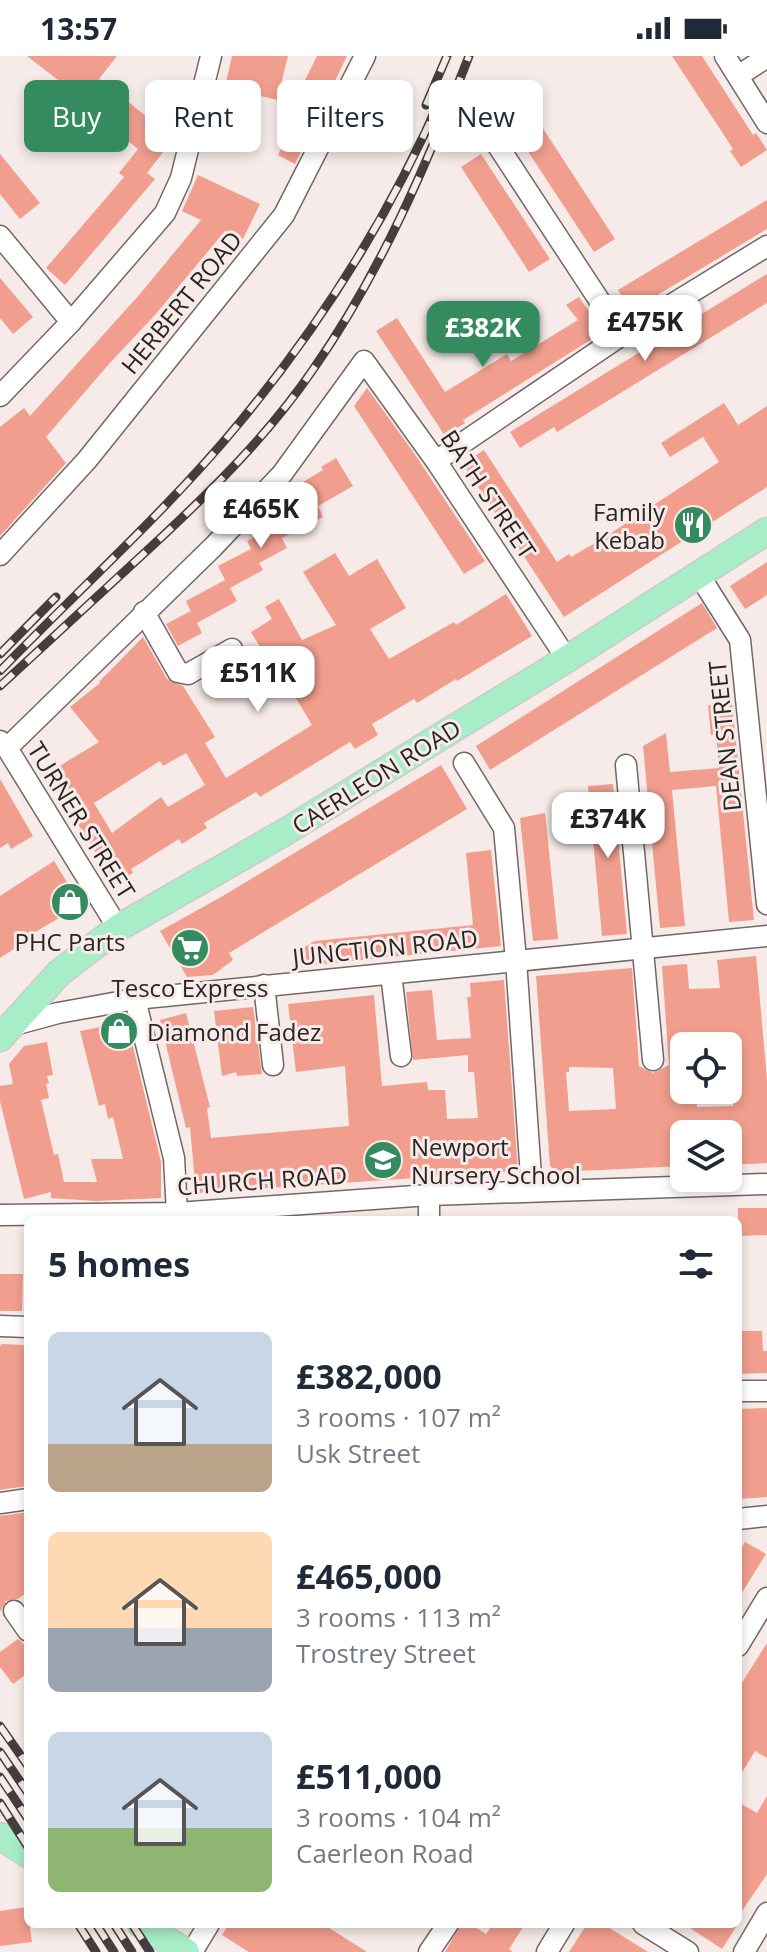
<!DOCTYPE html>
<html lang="en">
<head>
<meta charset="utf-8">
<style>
	:root { --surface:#fff; --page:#f2f2f3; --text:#1f2937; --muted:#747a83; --accent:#348b5f }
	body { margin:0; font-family:"Open Sans",sans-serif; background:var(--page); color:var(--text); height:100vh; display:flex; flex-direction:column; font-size:30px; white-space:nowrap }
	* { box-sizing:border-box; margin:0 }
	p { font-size:26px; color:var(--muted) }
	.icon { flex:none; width:44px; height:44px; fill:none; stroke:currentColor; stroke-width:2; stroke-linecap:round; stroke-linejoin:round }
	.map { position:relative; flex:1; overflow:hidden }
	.details { position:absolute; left:24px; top:1160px; width:718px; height:712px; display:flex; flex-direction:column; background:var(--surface); border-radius:12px; box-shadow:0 4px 12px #0003 }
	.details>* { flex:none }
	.banner { position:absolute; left:24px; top:24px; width:720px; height:72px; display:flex; gap:16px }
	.buttons { position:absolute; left:670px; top:976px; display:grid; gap:16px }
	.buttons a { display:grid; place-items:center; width:72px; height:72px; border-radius:12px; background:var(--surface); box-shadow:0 4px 12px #0003; font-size:40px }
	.price { position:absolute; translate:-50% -68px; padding:0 18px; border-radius:16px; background:#fff; color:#222; font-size:26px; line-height:52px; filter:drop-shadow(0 2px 4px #0008) }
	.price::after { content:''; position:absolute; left:50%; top:48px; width:24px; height:18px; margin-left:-12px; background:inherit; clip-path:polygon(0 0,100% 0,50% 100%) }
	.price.selected { background:var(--accent); color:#fff }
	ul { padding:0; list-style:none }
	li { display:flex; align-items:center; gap:24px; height:200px; padding:0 24px }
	li span { display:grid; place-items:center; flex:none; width:224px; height:160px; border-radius:12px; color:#555 }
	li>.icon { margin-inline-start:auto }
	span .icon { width:96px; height:96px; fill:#fffc; stroke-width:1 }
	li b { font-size:34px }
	h2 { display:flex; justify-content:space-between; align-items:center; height:96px; padding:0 24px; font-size:34px }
	.tag { padding:0 28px; border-radius:12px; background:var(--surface); box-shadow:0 4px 12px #0003; font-size:28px; line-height:72px }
	.tag.selected { background:var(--accent); color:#fff }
	.status { display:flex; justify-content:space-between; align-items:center; height:56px; padding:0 40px; background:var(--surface); direction:ltr }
	.status svg { height:22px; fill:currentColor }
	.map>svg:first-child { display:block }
	.building { fill:#f19e8e; fill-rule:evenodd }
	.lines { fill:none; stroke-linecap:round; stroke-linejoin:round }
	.minor-casing { stroke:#726866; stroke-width:23 }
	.major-casing { stroke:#cccbca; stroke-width:29 }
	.minor { stroke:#fff; stroke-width:20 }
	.major { stroke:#a6edc8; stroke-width:26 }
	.rail-casing { stroke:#443f3e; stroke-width:9 }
	.rail { stroke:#f6ebe8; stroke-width:6; stroke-dasharray:18; stroke-linecap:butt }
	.labels { text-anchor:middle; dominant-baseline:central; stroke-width:6; stroke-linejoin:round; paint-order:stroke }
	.street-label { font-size:24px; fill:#292524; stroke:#f6ebe8 }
	.poi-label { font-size:24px; fill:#292524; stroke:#f6ebe8 }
</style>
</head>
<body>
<div class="status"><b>13:57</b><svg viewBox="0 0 49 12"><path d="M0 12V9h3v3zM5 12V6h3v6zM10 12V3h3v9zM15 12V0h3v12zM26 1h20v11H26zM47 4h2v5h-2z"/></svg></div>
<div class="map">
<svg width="767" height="1896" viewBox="0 0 767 1896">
	<rect width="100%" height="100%" fill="#f6ebe8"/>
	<!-- building -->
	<g class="building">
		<polygon points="27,0 117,0 99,23 174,82 147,117 155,123 65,229 46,212 124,121 119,117 138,93 99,62 102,58"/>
		<polygon points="232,0 288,0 277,44 225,31"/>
		<polygon points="317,0 347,0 295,108 278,99 302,50 293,48"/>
		<polygon points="672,0 702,0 753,79 756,77 767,94 741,111 730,95 733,93 722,76"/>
		<polygon points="512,25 615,183 594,196 491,39"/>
		<polygon points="0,98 40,147 20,163 0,138"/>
		<polygon points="481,98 550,203 529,216 461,111"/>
		<polygon points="198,119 260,148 243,183 225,175 155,259 109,308 46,381 66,407 0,480 0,371 24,352 30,360 140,238 201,164 182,155"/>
		<polygon points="767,144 767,173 631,255 618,234"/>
		<polygon points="767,218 767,247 557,376 554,371 520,392 510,376"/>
		<polygon points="0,222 33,261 13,278 0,262"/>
		<polygon points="579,241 603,276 463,364 465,367 445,380 376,275 397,262 445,336 507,298 511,305 578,264 566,249"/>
		<polygon points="367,332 416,400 485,505 464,518 354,350"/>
		<polygon points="724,347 738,369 767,350 767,431 564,561 463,408 484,394 557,506 569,498 571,501 605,481 719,406 703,381 670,401 661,387"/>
		<polygon points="336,402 353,430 318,450 323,461 282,482 287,492 259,507 263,514 230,532 237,545 197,567 202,577 178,590 166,568 191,555 192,558 186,545 225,524 218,510 251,493 247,485 275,470 279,476 271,460 311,439 303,426 323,414 321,411"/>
		<path d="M335,497L349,520L377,503L406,552L370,573L389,603L454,566L456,569L506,538L532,580L457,625L456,623L417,647L414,643L372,668L378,679L355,693L350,686L260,741L256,736L204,767L207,772L182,788L179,783L131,813L133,817L115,828L73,760L79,756L53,714L99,686L70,651L100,627L99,626L143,581L167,623L183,630L215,681L205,687L226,722L312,669L293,637L289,639L251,576L272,563L265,551L279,543L302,584L336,569L303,516ZM186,697L205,729L168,751L161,741L112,777L94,747L160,705L163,710Z"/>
		<polygon points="767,506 767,539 745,553 730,530"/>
		<polygon points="702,547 717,572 490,714 476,690"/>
		<polygon points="731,637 754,864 729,866 716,730 672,734 685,870 660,872 643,690 666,677 670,716 719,712 716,679 711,679 708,650"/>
		<polygon points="441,709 467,753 229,897 233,904 213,919 187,921 160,875 221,841"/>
		<polygon points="0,723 33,780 11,793 8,787 0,792"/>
		<polygon points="613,728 627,878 602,880 588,730"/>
		<polygon points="545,757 558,883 533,885 520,762"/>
		<polygon points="491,794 501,890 293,911 292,898 315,885 473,869 466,797"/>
		<polygon points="54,805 81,849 27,881 28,884 0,902 0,840"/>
		<path d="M756,900L767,1024V1107L728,1109V1078H684V1110L557,1116L550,1110L536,920L632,912L639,1010L653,1017L669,1009L662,910L687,908L689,933L720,932L717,904ZM726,980L733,1050L697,1051L696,1034H684V990H693V984ZM569,1011L613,1012L616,1053L569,1055L566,1016H569Z"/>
		<polygon points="504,924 518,1115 196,1137 190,1071 186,1072 160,964 186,957 210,1051 207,1052 211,1082 349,1070 345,1010 296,1016 288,948 374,939 382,1030 427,1026 428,1034 445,1034 447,1063 478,1062 474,1016 468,1016 468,999 413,1004 406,936 432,934 437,984 471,982 467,941 471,941 470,927"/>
		<polygon points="253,951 262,1018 237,1020 236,1016 222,1020 214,955"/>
		<polygon points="127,966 161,1106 161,1142 96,1145 51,1142 51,1136 24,1143 0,1045 0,1030 13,1028 9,1008 24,990 47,986 53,1019 47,1020 49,1027 46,1028 49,1042 41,1044 54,1099 58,1098 64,1126 97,1126 91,1103 123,1103 113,1061 108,1063 105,1048 99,1050 80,975"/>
		<polygon points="738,1152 767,1152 767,1179 738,1180"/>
		<polygon points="0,1218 23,1218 22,1255 0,1255"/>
		<polygon points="740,1275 762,1275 763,1295 767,1295 767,1317 738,1318"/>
		<polygon points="2,1288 24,1289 27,1430 0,1434 0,1290"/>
		<polygon points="767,1352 767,1441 738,1443 738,1353"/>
		<polygon points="28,1456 28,1536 18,1543 6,1545 0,1556 0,1460"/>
		<polygon points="745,1486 766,1498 738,1543 738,1497"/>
		<polygon points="18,1583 28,1592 28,1617 13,1628 0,1611 0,1596"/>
		<polygon points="767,1587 767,1702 755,1695 738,1723 738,1633"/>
		<polygon points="767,1740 767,1818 738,1861 738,1746 757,1757"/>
		<polygon points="27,1851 32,1886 0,1890 0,1855"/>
		<polygon points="229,1868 323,1868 367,1896 249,1896 222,1879"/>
		<polygon points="461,1868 470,1868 486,1878 493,1868 525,1868 509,1893 513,1896 445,1896"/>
		<polygon points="587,1868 603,1868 648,1896 569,1896"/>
		<polygon points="684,1868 738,1868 722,1893"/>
	</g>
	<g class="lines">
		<!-- minor casing -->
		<g class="minor-casing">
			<g id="minor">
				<polyline points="725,0 767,67"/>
				<polyline points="738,20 767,1"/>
				<polyline points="477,58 622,279"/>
				<polyline points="0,180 71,266"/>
				<polyline points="0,340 71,266 165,157 181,122 211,0"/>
				<polyline points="436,405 622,279 767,190"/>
				<polyline points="0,499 87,404 284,159 365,0"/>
				<polyline points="699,519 740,584 767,848"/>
				<polyline points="144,556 178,616 188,618 232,593"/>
				<polyline points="0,685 7,692 118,872"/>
				<polyline points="7,692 214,490 282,418 364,305 436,405 567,603"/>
				<polyline points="464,707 504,772 516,904 532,1135"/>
				<polyline points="626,709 653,1004"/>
				<polyline points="391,918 401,1000"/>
				<polyline points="264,929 273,1009"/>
				<polyline points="135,943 174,1102 177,1157"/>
				<polyline points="10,970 58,957 135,943 767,880"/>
				<polyline points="429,1139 429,1164"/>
				<polyline points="0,1159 177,1157 429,1139 767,1128"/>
				<polyline points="0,1270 28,1271"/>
				<polyline points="738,1335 767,1335"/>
				<polyline points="0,1447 28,1443"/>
				<polyline points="738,1463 767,1460"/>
				<polyline points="14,1555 28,1575"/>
				<polyline points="738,1590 767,1542"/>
				<polyline points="643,1868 688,1896"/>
				<polyline points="192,1896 209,1868"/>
				<polyline points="429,1896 448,1868"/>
				<polyline points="547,1896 564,1868"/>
				<polyline points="744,1896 767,1857"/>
			</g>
		</g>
		<!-- major casing -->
		<g class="major-casing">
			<g id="major">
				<polyline points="0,982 59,917 118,872 285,776 567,603 767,475"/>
				<polyline points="0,1780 28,1798"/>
				<polyline points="141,1868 186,1896"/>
			</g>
		</g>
		<!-- minor -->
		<use href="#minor" class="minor"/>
		<!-- major -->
		<use href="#major" class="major"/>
		<!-- rail casing -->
		<g class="rail-casing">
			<g id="rail">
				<polyline points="426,49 447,0"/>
				<polyline points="0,598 56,541"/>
				<path d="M0,615C80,532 167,455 240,366C322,267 392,155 443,37"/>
				<path d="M0,630C46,588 92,545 139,502C201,445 264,385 312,315C380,218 426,110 469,0"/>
				<polyline points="0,1670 28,1710"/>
				<polyline points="0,1696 28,1737"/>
				<polyline points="0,1721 28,1763"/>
				<polyline points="0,1747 28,1791"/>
				<polyline points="78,1868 96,1896"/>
				<polyline points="96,1868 114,1896"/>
				<polyline points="114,1868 132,1896"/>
				<polyline points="132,1868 150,1896"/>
			</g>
		</g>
		<!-- rail -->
		<use href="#rail" class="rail"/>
	</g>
	<!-- icons -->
	<defs>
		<g id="restaurant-disc" transform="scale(2)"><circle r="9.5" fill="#348b5f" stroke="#f6ebe8"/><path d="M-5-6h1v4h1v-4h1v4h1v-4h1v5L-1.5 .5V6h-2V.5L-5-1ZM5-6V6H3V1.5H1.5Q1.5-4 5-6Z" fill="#fff"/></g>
		<g id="shop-disc" transform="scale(2)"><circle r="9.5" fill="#348b5f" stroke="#f6ebe8"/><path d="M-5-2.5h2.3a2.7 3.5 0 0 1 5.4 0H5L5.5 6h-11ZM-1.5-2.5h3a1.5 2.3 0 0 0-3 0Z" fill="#fff"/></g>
		<g id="supermarket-disc" transform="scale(2)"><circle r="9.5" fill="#348b5f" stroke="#f6ebe8"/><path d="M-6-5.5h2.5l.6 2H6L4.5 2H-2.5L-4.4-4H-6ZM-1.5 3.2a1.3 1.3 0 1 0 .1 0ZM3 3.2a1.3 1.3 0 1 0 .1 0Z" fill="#fff"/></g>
		<g id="school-disc" transform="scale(2)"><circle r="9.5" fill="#348b5f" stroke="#f6ebe8"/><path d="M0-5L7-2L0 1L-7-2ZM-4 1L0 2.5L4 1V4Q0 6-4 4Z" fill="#fff"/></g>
	</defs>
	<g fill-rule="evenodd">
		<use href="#restaurant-disc" x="693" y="469"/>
		<use href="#shop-disc" x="70" y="846"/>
		<use href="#supermarket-disc" x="190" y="892"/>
		<use href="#shop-disc" x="119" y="975"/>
		<use href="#school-disc" x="383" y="1104"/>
	</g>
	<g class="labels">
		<!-- street labels -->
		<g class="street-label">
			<text transform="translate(181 246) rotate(-51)">HERBERT ROAD</text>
			<text transform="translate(489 438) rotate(56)">BATH STREET</text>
			<text transform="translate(724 680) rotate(-96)">DEAN STREET</text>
			<text transform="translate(376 720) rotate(-32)">CAERLEON ROAD</text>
			<text transform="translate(82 764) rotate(58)">TURNER STREET</text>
			<text transform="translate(385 891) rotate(-6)">JUNCTION ROAD</text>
			<text transform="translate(262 1124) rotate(-4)">CHURCH ROAD</text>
		</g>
		<!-- poi labels -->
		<g class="poi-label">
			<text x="665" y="455" text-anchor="end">Family<tspan x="665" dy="28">Kebab</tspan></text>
			<text x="70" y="885">PHC Parts</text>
			<text x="190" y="931">Tesco Express</text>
			<text x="147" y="975" text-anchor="start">Diamond Fadez</text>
			<text x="411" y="1090" text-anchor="start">Newport<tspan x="411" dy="28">Nursery School</tspan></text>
		</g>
	</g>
</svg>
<div class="buttons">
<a><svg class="icon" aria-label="locate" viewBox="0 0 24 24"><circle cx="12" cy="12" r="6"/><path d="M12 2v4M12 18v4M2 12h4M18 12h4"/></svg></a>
<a><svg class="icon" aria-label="layers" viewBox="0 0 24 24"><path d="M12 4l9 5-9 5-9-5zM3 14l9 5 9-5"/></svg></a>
</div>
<b class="price" style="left:645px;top:307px">£475K</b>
<b class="price selected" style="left:483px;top:313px">£382K</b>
<b class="price" style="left:261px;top:494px">£465K</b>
<b class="price" style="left:258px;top:658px">£511K</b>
<b class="price" style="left:608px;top:804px">£374K</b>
<div class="banner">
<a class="tag selected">Buy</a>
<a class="tag">Rent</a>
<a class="tag">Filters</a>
<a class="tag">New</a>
</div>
<section class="details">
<h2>5 homes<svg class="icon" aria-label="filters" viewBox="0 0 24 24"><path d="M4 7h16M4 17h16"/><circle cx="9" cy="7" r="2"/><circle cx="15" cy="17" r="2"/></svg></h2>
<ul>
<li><span style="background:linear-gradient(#c9d6e8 70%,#b9a48a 0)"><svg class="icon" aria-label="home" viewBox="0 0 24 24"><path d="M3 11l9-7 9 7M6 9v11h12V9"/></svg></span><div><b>£382,000</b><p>3 rooms · 107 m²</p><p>Usk Street</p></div></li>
<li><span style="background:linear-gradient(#ffd9b3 60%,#9aa5b1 0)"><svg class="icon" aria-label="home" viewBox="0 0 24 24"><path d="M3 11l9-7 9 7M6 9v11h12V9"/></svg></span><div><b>£465,000</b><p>3 rooms · 113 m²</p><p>Trostrey Street</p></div></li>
<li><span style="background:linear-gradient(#c9d6e8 60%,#8fb573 0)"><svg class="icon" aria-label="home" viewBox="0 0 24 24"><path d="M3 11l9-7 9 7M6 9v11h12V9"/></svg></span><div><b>£511,000</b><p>3 rooms · 104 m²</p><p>Caerleon Road</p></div></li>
</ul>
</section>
</div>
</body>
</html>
